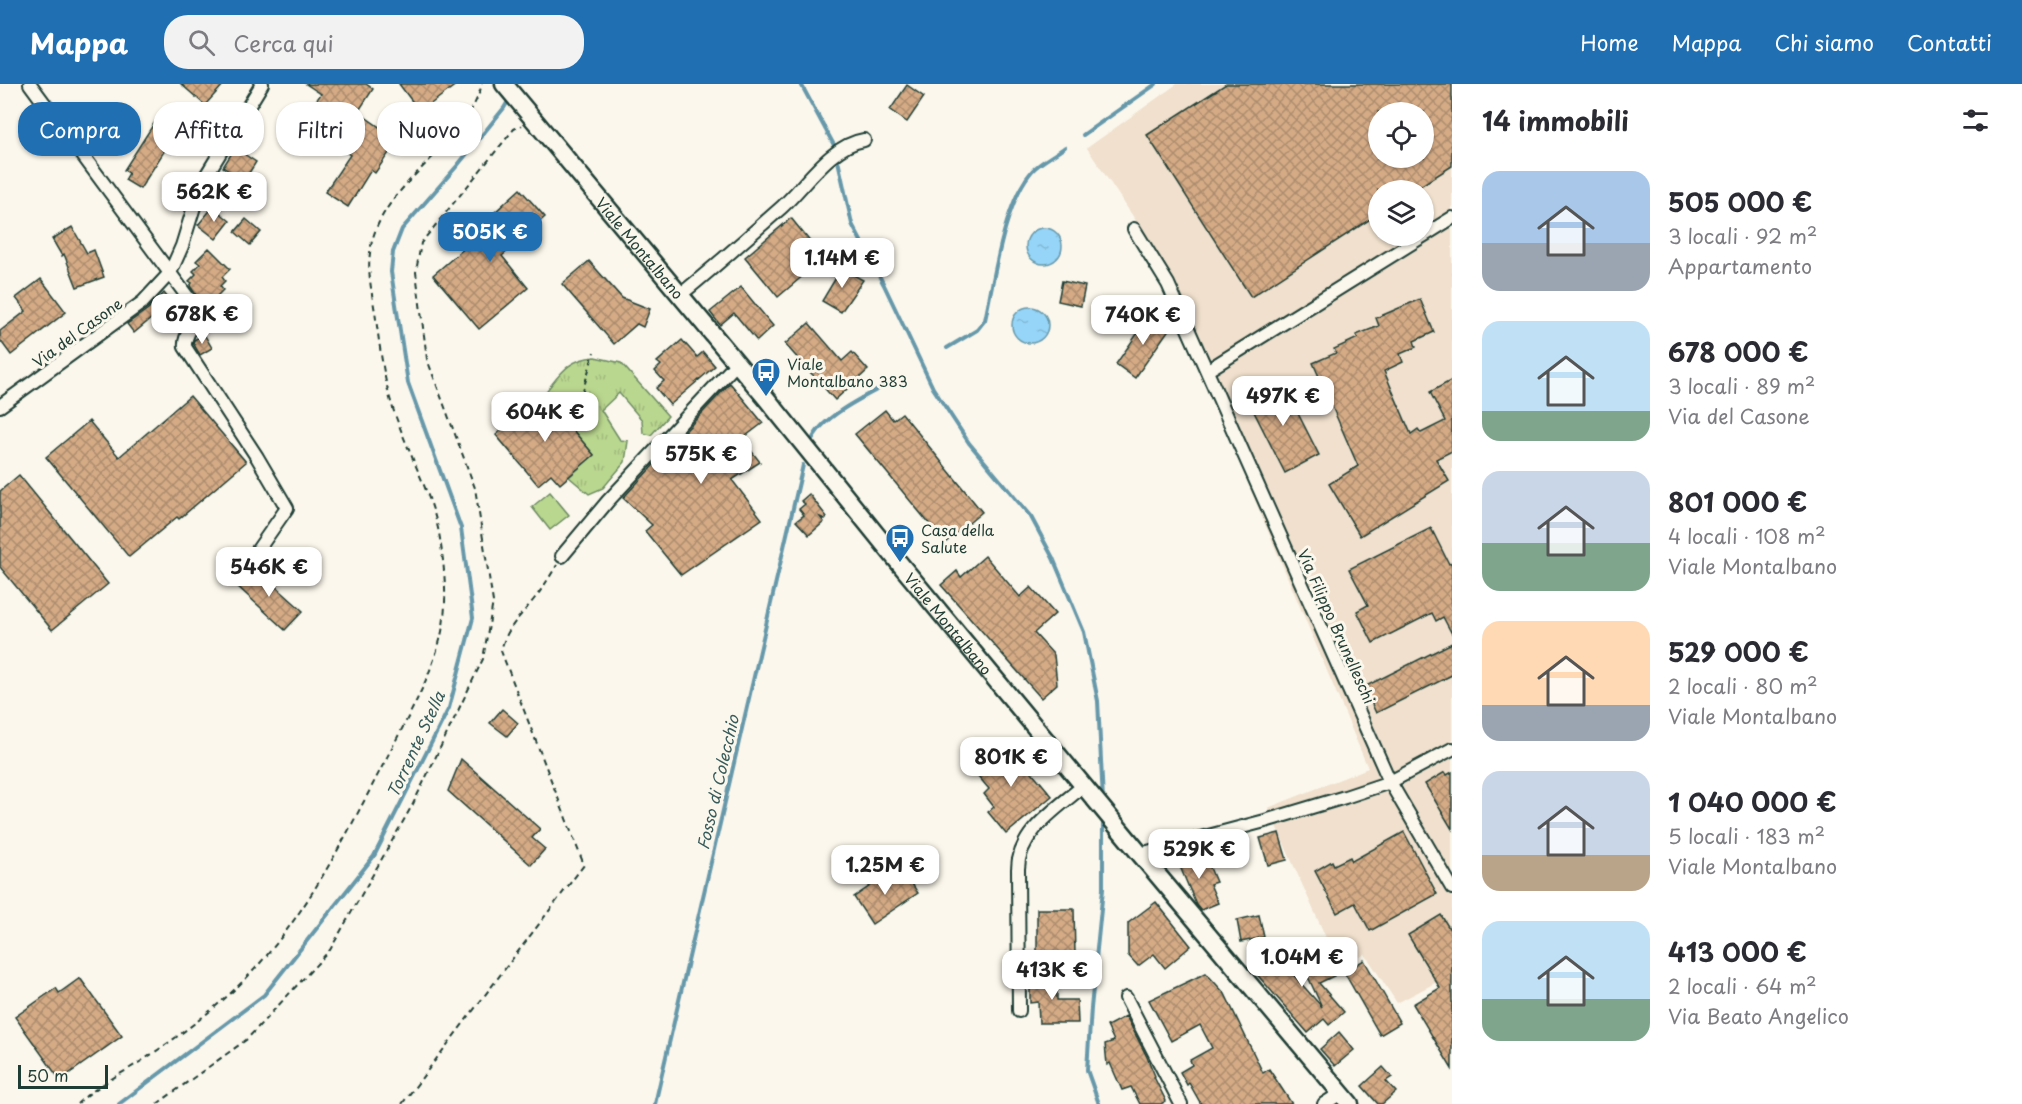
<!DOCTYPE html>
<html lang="it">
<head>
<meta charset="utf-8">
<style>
	:root { --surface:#fff; --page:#f2f2f3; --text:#2b2b33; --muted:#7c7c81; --accent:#1f6fb2 }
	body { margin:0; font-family:"Playpen Sans",sans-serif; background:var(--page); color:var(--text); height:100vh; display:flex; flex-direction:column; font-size:22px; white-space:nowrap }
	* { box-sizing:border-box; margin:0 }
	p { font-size:20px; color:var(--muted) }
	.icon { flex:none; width:33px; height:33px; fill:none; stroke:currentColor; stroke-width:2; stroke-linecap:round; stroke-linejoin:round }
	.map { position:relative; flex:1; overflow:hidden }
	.panel { display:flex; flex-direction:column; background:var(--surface); width:570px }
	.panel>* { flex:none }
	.hud { position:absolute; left:18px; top:18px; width:570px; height:54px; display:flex; gap:12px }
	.buttons { position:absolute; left:1368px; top:18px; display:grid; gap:12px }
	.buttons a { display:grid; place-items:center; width:66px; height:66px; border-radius:50%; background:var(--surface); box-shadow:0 2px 4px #0004; font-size:30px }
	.scale { position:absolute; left:18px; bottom:15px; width:90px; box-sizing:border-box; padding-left:6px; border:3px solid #1f3d34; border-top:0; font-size:16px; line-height:21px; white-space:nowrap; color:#1f3d34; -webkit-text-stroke:4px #fbf7ec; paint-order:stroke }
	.price { position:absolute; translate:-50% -51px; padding:0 14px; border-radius:12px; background:#fff; color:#222; font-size:20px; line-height:39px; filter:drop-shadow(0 2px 3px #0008) }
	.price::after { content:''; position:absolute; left:50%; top:36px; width:18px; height:14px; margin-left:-9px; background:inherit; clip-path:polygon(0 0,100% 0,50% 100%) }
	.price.on { background:var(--accent); color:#fff }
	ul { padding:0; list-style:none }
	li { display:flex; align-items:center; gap:18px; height:150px; padding:0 30px }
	li span { display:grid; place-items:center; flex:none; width:168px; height:120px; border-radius:18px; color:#555 }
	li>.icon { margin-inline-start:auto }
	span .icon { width:72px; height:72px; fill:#fffc; stroke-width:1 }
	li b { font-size:26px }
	h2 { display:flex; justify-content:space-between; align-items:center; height:72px; padding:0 30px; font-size:26px }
	.tag { padding:0 21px; border-radius:24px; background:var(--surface); box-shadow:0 2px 4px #0004; font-size:21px; line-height:54px }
	.tag.on { background:var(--accent); color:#fff }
	header { display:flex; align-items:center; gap:36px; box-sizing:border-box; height:84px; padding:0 30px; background:var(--accent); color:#fff }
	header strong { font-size:28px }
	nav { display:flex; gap:33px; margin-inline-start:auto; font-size:21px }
	.search { width:420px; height:54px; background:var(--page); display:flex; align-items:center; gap:15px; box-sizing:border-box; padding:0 21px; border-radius:24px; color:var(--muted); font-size:22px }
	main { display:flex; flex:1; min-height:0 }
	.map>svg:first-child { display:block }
	.built { fill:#f0e0cd; fill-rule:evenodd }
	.grass { fill:url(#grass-tufts); stroke:#6c8a62; stroke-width:1.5 }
	.park { fill:#bad78f; stroke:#6c8a62; stroke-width:1.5 }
	.water { fill:url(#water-ripples); stroke:#6698aa; stroke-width:1.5 }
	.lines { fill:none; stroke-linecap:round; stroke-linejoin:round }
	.stream { stroke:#6698aa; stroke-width:4 }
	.building { fill:url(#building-cross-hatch); stroke:#1f3d34; stroke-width:1.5; fill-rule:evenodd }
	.minor-casing { stroke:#1f3d34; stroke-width:16 }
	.major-casing { stroke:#1f3d34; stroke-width:21 }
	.path { stroke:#1f3d34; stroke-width:2; stroke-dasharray:6 4.5; stroke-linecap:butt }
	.minor { stroke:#fbf7ec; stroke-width:12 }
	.major { stroke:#fbf7ec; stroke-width:16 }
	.labels { text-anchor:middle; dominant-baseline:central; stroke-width:6; stroke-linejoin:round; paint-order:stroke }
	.street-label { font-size:15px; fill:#1f3d34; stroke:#fbf7ec }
	.poi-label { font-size:15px; fill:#1f3d34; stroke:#fbf7ec; text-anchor:start }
	.water-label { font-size:16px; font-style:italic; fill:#375b5b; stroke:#fbf7ec }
</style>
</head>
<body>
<header>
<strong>Mappa</strong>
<div class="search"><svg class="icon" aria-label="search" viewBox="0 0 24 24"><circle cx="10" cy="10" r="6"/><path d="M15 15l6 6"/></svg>Cerca qui</div>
<nav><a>Home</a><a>Mappa</a><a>Chi siamo</a><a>Contatti</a></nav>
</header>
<main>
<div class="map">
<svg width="1452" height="1020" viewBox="0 0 1452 1020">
	<defs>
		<pattern id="grass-tufts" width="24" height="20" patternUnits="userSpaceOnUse" patternTransform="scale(1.5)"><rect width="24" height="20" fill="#bad78f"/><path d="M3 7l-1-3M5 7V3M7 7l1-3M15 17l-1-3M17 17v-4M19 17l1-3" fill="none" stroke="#9fb97c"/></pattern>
		<pattern id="water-ripples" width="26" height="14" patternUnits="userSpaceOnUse" patternTransform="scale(1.5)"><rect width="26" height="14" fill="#96d5f8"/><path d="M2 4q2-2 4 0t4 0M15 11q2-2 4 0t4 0" fill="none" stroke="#81b8d5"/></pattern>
		<pattern id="building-cross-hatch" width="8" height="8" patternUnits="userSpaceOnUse" patternTransform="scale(1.5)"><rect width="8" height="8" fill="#d5ab86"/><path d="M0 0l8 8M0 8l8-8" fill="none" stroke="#ac8c6e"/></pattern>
	</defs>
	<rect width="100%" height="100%" fill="#fbf7ec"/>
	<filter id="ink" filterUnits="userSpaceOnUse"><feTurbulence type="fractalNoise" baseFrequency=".0167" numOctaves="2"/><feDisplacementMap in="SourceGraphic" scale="12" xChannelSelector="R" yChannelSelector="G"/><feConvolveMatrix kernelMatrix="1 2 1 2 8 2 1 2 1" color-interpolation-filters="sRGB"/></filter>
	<g filter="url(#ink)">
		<!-- built -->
		<path class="built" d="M1177,0H1452V890L1397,919L1365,870L1340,885L1268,724L1368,684L1203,293L1208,269L1159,171L1087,64ZM1378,28H1424V74H1378ZM1378,106H1424V152H1378Z"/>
		<!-- grass -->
		<path class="grass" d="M595,273L621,279L668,332L651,351L643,349L642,336L619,309L601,326L620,356L628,357L625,378L603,404L589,410L569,393L594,371L543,311C560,291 567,275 595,273Z"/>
		<!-- park -->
		<polygon class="park" points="550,408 569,431 550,446 532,423"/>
		<!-- water -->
		<g class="water">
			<circle cx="1044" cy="162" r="18"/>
			<circle cx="1030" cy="241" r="18"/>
		</g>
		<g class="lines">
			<!-- stream -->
			<g class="stream">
				<polyline points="801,0 835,63 852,140 884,201 933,304 969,359 1031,433 1053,474 1084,548 1098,617 1103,716"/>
				<polyline points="1083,51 1156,0"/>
				<path d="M947,264L977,246L985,236C994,195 1004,119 1032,87C1040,78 1055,71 1065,63"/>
				<path d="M813,354C825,329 876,307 901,293"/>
				<polyline points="119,1020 264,911 374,772 449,624 473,534 461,444 408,299 391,188 393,168 402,145 457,82 504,24 510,14"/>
				<polyline points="655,1020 803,381"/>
				<polyline points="1099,1020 1087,986 1091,924 1103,805 1103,735"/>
			</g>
		</g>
		<!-- building -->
		<g class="building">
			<polygon points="181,0 224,0 205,21"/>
			<polygon points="306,0 366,0 373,5 358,28 398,56 375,89 371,86 348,123 325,108 350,71 335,60 343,48 310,25 321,10"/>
			<polygon points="399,0 457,0 420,28"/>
			<path d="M1226,0H1452V82L1414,106H1378V130L1251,213L1147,51ZM1378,28H1424V74H1378Z"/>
			<polygon points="907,1 924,13 907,38 890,26"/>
			<polygon points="167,27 183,38 140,105 125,96 129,89 124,86 160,30 164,33"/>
			<polygon points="235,64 256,78 244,97 223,83"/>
			<polygon points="520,105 545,133 502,172 528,204 479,245 433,191 488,144 483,139"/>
			<polygon points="213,123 230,137 216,155 198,141"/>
			<polygon points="791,134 816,165 803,176 811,185 778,213 745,173"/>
			<polygon points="246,135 261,148 250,161 235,148"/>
			<polygon points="72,143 87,169 94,166 104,193 77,203 64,170 62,172 52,155"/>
			<polygon points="209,164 230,185 222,193 225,197 220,202 223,206 217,212 220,215 208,228 190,202 192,199 189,197 196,190 193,187 200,180 196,177"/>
			<polygon points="589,177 622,214 650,225 643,243 637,240 614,260 562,200"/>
			<polygon points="835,181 863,196 841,228 822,217 837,192 830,188"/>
			<polygon points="41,195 66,228 11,271 0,256 0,247 26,227 16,214"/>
			<polygon points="1062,197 1085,202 1081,222 1058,217"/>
			<polygon points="741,203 773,242 757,257 734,229 720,241 710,228"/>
			<polygon points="164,209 176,224 182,219 187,228 162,248 152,234 134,249 127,240 148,225"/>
			<polygon points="1420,215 1434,248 1414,257 1416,263 1400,270 1403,278 1384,287 1411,350 1418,345 1421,349 1445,337 1430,308 1452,296 1452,367 1436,375 1449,397 1360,452 1329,400 1358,382 1313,279 1336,269 1334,265 1358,254 1356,251 1379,242 1376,234"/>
			<polygon points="1151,230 1170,244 1135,294 1116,280"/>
			<polygon points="809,239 842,277 852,268 868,286 835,316 785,260"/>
			<polygon points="204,250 212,264 200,271 193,259 194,256"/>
			<polygon points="682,256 697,273 703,268 715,282 670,321 656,304 664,297 655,287 661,281 657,278"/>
			<polygon points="1281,296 1319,371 1285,389 1247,314"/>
			<polygon points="730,299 763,339 742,355 760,378 732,396 762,435 681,491 645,447 652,441 623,414"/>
			<polygon points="543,311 594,371 560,400 551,390 538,401 496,351"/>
			<polygon points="190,312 246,378 179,435 177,433 129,473 46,373 89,337 119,373"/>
			<polygon points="885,326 893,336 902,329 982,428 945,459 855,350"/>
			<polygon points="19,391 108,500 52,546 0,483 0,407"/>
			<polygon points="809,410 827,433 825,435 820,433 824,438 809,451 796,437 804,431 799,425 805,420 801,417"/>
			<polygon points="1431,444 1449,480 1452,478 1452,550 1443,533 1436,537 1432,529 1373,559 1357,527 1368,521 1349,485"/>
			<polygon points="985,472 1020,513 1031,503 1055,530 1034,549 1054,571 1057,600 1041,614 941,501 957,487 961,493"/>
			<polygon points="253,482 303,527 285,546 236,501"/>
			<polygon points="1452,559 1452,591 1376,629 1364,603"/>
			<polygon points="502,625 518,639 507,652 490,639"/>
			<polygon points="1007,658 1052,712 1006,750 988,728 994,723 984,710 989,705 973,686"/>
			<polygon points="461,675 540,745 532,754 545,765 531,781 448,707"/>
			<polygon points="1445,688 1447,691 1452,688 1452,745 1425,700"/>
			<polygon points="1404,748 1437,810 1370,847 1355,819 1337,829 1315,787 1332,777 1334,781 1350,773 1352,777"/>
			<polygon points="1279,749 1287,776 1268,781 1260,754"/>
			<polygon points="1203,767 1216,798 1210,800 1218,819 1201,826 1196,820 1178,778"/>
			<polygon points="894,786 900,796 907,792 918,809 872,840 854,813"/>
			<polygon points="1156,818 1191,862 1165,884 1154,870 1138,882 1128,871 1128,839"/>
			<polygon points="1037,825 1074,825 1075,871 1037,872"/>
			<polygon points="1259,831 1264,853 1241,858 1237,836"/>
			<polygon points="1441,831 1452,849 1452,985 1413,920 1440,904 1408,851"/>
			<polygon points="1318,859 1334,892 1319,899 1344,928 1329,941 1324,935 1308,949 1254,887 1274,869 1322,923 1297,869"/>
			<polygon points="1364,876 1400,939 1380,951 1344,888"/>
			<polygon points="1206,889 1225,910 1263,989 1269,985 1292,1020 1201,1020 1189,999 1187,1001 1180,988 1192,981 1190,976 1212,964 1200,941 1171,957 1149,916"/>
			<polygon points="1057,891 1057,916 1077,916 1078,939 1039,939 1038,918 1030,919 1030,892"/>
			<polygon points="80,894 122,952 60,996 15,933 56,904 59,909"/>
			<polygon points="1126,932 1147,973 1155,992 1154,993 1166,1017 1161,1020 1140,1020 1131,1003 1122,1006 1110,979 1107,981 1105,960 1114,957 1107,942"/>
			<polygon points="1339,948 1354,966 1335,982 1320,965"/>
			<polygon points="1383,983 1392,993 1386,997 1396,1008 1382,1020 1378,1020 1362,1002"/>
		</g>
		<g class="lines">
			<!-- minor casing -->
			<g class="minor-casing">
				<g id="minor">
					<path d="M30,0L195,223C200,238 183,249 185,263L257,373L287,424L255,470"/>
					<polyline points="1134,145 1168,200 1390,698 1452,804"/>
					<path d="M680,211C715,183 749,152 782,123C805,102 831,61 864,56"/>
					<polyline points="1208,286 1452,134"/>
					<polyline points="0,322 143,218 170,189 182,162 201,100 262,0"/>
					<polyline points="562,472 608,417 736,280"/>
					<polyline points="1140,770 1265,737 1345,713 1390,698 1452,665"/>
					<polyline points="1126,914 1181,1020"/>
					<path d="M1019,927L1018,785C1018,748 1058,724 1083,702"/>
					<polyline points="1324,1020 1341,1009"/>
				</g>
			</g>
			<!-- major casing -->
			<g class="major-casing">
				<g id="major">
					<path id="s1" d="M504,0L766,314L900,480L1140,770L1350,1020"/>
				</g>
			</g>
			<!-- path -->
			<g class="path">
				<polyline points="565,336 581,313 594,268"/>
				<path d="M77,1020C96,1002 121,990 143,976C175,955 206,932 234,906C301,843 342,759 384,679C405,638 430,597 441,552C448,522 445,486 440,455C434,416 413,379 399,341C385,307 381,271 376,235C373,213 367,191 370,169C377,100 465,66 482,0"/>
				<polyline points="157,1020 246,956 330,866 413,720 483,575 493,518 475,404 427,275 416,188 421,159 514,45 522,41"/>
				<path d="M402,1020L584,781L501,567C506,544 521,532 535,514C543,504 550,492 557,481"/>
			</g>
			<!-- minor -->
			<use href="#minor" class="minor"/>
			<!-- major -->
			<use href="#major" class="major"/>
		</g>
	</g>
	<!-- icons -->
	<defs>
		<g id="bus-pin" transform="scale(1.5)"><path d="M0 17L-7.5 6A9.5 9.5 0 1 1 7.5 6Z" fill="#1f6fb2" stroke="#fbf7ec"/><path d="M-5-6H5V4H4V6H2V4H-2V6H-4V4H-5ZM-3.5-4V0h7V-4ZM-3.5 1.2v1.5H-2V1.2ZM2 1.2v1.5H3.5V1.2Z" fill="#fff"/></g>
	</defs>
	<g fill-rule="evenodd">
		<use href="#bus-pin" x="766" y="288"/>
		<use href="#bus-pin" x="900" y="454"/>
	</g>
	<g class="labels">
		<!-- street labels -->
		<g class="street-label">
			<text stroke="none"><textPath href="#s1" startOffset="213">Viale Montalbano</textPath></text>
			<text transform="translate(77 248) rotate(-36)">Via del Casone</text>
			<text stroke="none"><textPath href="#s1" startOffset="699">Viale Montalbano</textPath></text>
			<text transform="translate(1337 542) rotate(66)">Via Filippo Brunelleschi</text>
		</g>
		<!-- poi labels -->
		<g class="poi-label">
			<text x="787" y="279">Viale<tspan x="787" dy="17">Montalbano 383</tspan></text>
			<text x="921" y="445">Casa della<tspan x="921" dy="17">Salute</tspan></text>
		</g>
		<!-- water labels -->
		<g class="water-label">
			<text transform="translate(415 660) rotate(-65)">Torrente Stella</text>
			<text transform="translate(717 698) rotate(-77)">Fosso di Colecchio</text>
		</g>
	</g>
</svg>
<div class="buttons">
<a><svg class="icon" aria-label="locate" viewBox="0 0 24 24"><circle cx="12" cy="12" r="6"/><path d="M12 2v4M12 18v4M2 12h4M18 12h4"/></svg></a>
<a><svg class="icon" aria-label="layers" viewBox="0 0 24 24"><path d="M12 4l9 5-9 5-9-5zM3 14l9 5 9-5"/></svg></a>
</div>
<div class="scale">50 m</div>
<b class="price" style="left:214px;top:139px">562K €</b>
<b class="price on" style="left:490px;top:179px">505K €</b>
<b class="price" style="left:842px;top:205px">1.14M €</b>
<b class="price" style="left:202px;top:261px">678K €</b>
<b class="price" style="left:1143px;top:262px">740K €</b>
<b class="price" style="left:1283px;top:343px">497K €</b>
<b class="price" style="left:545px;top:359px">604K €</b>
<b class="price" style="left:701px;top:401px">575K €</b>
<b class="price" style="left:269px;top:514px">546K €</b>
<b class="price" style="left:1011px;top:704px">801K €</b>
<b class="price" style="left:1199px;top:796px">529K €</b>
<b class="price" style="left:885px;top:812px">1.25M €</b>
<b class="price" style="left:1302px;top:904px">1.04M €</b>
<b class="price" style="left:1052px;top:917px">413K €</b>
<div class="hud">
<a class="tag on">Compra</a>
<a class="tag">Affitta</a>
<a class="tag">Filtri</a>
<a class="tag">Nuovo</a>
</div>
</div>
<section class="panel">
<h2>14 immobili<svg class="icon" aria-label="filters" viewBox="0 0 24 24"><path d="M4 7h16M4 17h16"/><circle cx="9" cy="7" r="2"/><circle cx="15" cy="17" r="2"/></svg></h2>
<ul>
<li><span style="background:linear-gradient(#a9c7e8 60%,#9aa5b1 0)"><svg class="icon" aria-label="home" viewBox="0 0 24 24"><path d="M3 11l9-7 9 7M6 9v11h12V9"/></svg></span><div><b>505 000 €</b><p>3 locali · 92 m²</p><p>Appartamento</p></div></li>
<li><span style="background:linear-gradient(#bfe0f5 75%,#7fa58c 0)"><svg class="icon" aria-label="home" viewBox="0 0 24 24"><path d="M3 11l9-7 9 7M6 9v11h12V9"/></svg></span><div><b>678 000 €</b><p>3 locali · 89 m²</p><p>Via del Casone</p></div></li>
<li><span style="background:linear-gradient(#c9d6e8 60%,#7fa58c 0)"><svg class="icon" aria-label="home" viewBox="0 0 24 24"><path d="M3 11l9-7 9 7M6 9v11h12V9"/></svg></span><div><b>801 000 €</b><p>4 locali · 108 m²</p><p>Viale Montalbano</p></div></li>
<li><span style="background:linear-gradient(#ffd9b3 70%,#9aa5b1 0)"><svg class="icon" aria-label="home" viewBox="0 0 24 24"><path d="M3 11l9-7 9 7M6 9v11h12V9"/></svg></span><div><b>529 000 €</b><p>2 locali · 80 m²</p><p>Viale Montalbano</p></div></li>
<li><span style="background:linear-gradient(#c9d6e8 70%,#b9a48a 0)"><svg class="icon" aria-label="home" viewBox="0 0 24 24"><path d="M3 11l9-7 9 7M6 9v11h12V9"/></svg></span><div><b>1 040 000 €</b><p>5 locali · 183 m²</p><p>Viale Montalbano</p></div></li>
<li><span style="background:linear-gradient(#bfe0f5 65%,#7fa58c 0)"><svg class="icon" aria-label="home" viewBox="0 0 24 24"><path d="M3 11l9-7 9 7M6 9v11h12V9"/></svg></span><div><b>413 000 €</b><p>2 locali · 64 m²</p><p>Via Beato Angelico</p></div></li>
</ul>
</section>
</main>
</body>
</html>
